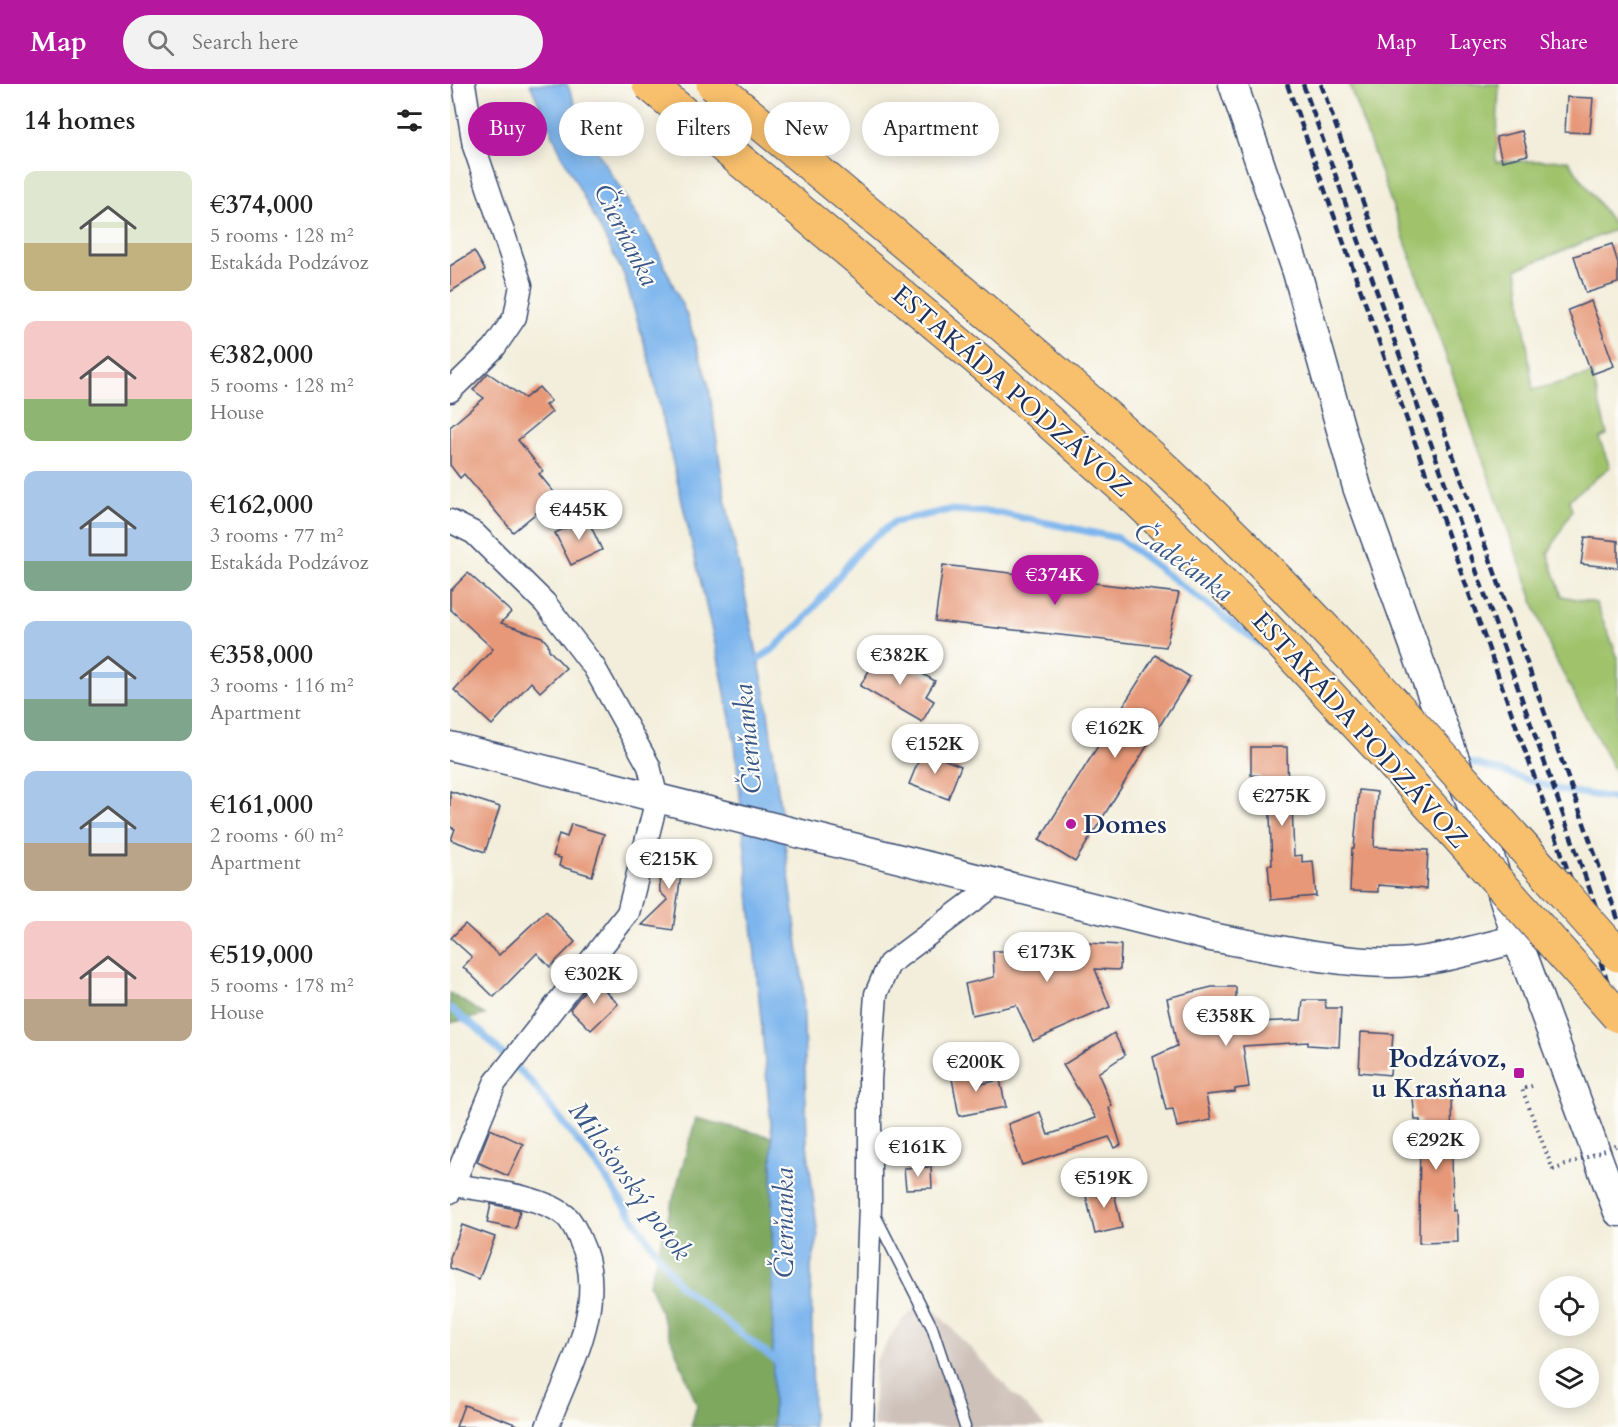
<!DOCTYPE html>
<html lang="en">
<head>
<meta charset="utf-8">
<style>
	:root { --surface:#fff; --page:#f2f2f2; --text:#222; --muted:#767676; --accent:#b5179e }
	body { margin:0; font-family:Cardo,serif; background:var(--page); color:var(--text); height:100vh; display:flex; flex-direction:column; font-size:22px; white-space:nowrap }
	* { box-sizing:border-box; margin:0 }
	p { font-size:20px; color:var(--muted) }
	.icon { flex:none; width:33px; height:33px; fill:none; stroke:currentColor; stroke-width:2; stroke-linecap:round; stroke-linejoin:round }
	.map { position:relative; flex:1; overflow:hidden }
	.details { display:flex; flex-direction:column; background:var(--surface); width:450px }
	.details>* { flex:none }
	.guide { position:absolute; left:18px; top:18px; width:570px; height:54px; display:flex; gap:12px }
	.buttons { position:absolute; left:1089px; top:1192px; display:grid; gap:12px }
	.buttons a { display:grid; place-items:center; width:60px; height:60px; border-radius:50%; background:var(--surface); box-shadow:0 3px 15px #0003; font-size:30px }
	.price { position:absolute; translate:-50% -51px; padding:0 14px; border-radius:21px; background:#fff; color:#222; font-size:20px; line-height:39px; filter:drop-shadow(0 2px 3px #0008) }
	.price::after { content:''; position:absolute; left:50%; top:36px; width:18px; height:14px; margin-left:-9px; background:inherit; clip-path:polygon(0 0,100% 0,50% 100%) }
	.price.active { background:var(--accent); color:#fff }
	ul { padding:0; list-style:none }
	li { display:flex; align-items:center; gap:18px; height:150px; padding:0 24px }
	li span { display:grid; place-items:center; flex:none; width:168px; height:120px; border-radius:12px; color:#555 }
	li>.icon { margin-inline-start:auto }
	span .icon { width:72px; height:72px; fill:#fffc; stroke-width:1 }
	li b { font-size:26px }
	h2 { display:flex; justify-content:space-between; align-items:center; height:72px; padding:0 24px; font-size:26px }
	.chip { padding:0 21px; border-radius:27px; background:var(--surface); box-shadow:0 3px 15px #0003; font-size:21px; line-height:54px }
	.chip.active { background:var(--accent); color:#fff }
	header { display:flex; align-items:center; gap:36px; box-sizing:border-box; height:84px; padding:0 30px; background:var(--accent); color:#fff }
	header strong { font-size:28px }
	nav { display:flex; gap:33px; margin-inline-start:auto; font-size:21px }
	.search { width:420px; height:54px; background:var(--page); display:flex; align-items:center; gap:15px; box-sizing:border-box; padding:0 21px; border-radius:33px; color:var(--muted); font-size:22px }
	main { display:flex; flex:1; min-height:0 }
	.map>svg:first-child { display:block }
	.industrial { fill:#cec1b9 }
	.green { fill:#9fc26b; stroke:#5d7864; stroke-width:1.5 }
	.forest { fill:#7fa85f; stroke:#4d6c5e; stroke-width:1.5 }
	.water { fill:#7db5ed; stroke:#4c72a6; stroke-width:1.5 }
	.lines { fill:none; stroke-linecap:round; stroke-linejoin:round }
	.stream { stroke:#7db5ed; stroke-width:7 }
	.building { fill:#e69878 }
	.service-casing { stroke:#3b4c71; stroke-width:13 }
	.minor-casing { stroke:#3b4c71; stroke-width:25 }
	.tertiary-casing { stroke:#3b4c71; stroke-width:31 }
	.path { stroke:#3b4c71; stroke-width:4; stroke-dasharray:1.5 4.5; stroke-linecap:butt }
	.service { stroke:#fff; stroke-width:10 }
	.minor { stroke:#fff; stroke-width:22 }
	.tertiary { stroke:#fff; stroke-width:28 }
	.rail { stroke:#1b2f5e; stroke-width:4.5; stroke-dasharray:9 4.5; stroke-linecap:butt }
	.motorway-bridge-casing { stroke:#3b4c71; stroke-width:35; stroke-linecap:butt }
	.path-bridge { stroke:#3b4c71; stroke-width:4; stroke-dasharray:1.5 4.5; stroke-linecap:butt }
	.motorway-bridge { stroke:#f8bf6c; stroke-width:33 }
	.poi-dot { fill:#b5179e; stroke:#fdfcf7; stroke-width:2 }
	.labels { text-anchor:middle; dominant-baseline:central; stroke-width:4.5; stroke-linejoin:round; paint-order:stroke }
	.street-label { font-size:26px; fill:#1b2f5e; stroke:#fdfcf7 }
	.poi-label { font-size:26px; font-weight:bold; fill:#1b2f5e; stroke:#fdfcf7; text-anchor:start }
	.water-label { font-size:27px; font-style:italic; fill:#385789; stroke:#fdfcf7 }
</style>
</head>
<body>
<header>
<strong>Map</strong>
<div class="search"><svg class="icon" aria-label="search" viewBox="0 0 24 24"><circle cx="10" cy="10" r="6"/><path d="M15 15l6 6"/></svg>Search here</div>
<nav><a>Map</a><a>Layers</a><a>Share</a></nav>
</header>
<main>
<section class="details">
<h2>14 homes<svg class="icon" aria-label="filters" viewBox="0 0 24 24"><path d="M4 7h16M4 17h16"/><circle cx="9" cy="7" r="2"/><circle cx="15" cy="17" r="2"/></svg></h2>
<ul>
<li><span style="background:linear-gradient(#dfe7d0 60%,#c2b280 0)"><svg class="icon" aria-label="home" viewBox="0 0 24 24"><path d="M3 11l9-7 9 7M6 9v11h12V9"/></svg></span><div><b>€374,000</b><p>5 rooms · 128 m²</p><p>Estakáda Podzávoz</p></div></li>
<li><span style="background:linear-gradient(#f6c9c9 65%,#8fb573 0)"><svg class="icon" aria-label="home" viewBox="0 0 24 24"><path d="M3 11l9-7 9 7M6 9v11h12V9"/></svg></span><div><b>€382,000</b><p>5 rooms · 128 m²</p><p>House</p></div></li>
<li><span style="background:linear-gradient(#a9c7e8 75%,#7fa58c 0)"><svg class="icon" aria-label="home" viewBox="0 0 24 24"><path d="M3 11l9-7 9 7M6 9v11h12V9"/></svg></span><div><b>€162,000</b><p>3 rooms · 77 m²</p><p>Estakáda Podzávoz</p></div></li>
<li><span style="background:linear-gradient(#a9c7e8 65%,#7fa58c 0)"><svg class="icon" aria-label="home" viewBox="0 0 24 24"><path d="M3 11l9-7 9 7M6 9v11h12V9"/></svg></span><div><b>€358,000</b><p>3 rooms · 116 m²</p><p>Apartment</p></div></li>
<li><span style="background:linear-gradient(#a9c7e8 60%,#b9a48a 0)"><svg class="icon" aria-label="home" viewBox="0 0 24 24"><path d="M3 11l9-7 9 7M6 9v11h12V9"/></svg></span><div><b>€161,000</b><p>2 rooms · 60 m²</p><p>Apartment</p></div></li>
<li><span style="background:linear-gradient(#f6c9c9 65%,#b9a48a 0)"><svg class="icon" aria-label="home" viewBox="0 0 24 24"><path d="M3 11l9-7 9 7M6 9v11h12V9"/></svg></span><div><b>€519,000</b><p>5 rooms · 178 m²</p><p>House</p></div></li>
</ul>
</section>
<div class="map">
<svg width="1168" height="1343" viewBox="0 0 1168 1343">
	<rect width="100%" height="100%" fill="#fdfcf7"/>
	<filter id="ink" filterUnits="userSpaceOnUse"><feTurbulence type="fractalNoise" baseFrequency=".0167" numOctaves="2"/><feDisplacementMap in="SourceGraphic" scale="12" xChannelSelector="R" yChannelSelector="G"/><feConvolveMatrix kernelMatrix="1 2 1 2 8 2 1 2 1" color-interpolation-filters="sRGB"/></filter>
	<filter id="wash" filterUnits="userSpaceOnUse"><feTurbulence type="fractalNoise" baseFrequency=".008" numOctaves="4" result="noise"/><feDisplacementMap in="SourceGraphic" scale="24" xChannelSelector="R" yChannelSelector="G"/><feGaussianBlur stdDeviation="1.35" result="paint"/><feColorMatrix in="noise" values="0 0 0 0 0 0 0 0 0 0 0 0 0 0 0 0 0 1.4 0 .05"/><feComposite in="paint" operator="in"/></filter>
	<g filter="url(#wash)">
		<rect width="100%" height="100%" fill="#f3eedb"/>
		<!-- industrial -->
		<polygon class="industrial" points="475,1216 595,1343 423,1343 425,1278 449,1239"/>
		<!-- green -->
		<polygon class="green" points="899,0 1049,0 1046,78 1118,76 1167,145 1067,185 1083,306 1142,290 1157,350 1149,354 1160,383 1119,416 1122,426 1098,470 1112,512 1146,519 1168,574 1168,693 1101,567"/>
		<!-- forest -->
		<g class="forest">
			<polygon points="0,909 35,931 0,939"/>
			<polygon points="246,1034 322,1053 323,1343 241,1343 247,1321 199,1200"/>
		</g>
		<!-- water -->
		<polygon class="water" points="80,0 117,0 141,57 206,163 237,232 259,302 275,414 316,613 353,900 357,1059 368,1154 361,1182 363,1343 323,1343 322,1052 285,659 268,573 199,275 174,191 111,69"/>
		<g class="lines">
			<!-- stream -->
			<g class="stream">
				<polyline points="300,580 322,566 354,536 411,464 444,438 499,426 550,429 668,454 813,562"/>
				<polyline points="928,642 949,656 966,661"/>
				<polyline points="1014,676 1111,706 1168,715"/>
				<polyline points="0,924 29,946 81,998 150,1086 230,1202 330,1280"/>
			</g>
		</g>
		<g id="blocks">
			<!-- building -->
			<g class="building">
				<polygon points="1117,13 1143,14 1140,49 1115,48"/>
				<polygon points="1072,47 1078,71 1052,77 1046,53"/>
				<polygon points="1162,160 1168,179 1168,199 1136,209 1124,172"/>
				<polygon points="24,167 35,186 0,208 0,182"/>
				<polygon points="1141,217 1164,282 1142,290 1118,226"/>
				<polygon points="38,289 75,314 89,303 101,317 95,321 102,328 68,356 93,387 89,390 107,412 63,448 14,390 10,394 0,381 0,343 34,314 23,306"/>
				<polygon points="137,434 152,466 121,481 105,449"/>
				<polygon points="1135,453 1168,457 1168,484 1131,480"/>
				<polygon points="493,481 661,501 729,509 716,563 485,537"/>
				<polygon points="18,489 61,528 51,539 92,553 98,560 99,566 116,584 90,608 81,598 42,641 4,606 43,565 0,525 0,507"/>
				<polygon points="431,566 485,597 476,612 484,617 472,638 410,602"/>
				<polygon points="705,571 740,593 625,778 589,756"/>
				<polygon points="801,663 837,663 838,720 842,720 844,772 852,771 852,778 863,777 866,812 821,816 818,781 822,781 819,709 811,709 810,692 801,691"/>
				<polygon points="475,668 511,682 498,715 459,700 470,673 473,673"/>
				<polygon points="909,706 927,708 924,763 978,766 976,805 928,801 928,808 900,807 902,764 904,764"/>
				<polygon points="0,707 50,723 35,768 1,756 5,745 0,743"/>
				<polygon points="121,740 154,750 142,792 109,782 111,774 103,772 109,750 117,753"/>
				<polygon points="236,770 237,791 231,791 223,846 192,841 218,816 210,808 208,771"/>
				<polygon points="96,827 125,858 100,883 87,869 44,913 13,883 22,873 1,854 15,840 49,871"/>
				<polygon points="584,852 618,852 618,858 671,861 670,886 645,885 660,923 583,957 566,921 522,931 515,900 544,893 543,867 569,867 568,858 584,857"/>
				<polygon points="144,895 168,920 141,946 120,925"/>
				<polygon points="762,903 786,903 786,939 851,936 853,916 875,916 876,924 891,924 889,963 858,961 858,958 793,962 799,1003 785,1005 785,1008 756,1011 761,1036 727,1043 723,1025 716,1026 703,973 727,962 717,914"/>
				<polygon points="911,948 943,950 940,991 909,988"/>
				<polygon points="664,949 675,971 648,989 662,1022 659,1024 671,1061 665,1064 659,1053 572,1081 558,1040 590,1028 598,1051 646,1034 613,981"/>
				<polygon points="528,984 531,1000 550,996 556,1023 509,1032 501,989"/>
				<polygon points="1001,1012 1003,1127 1006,1126 1007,1158 969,1159 970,1036 965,1036 963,1015"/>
				<polygon points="40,1045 73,1060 58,1092 27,1078"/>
				<polygon points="481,1083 482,1104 456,1105 454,1084"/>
				<polygon points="662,1099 672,1144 645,1150 636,1112 644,1110 643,1104"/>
				<polygon points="41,1120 70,1126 66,1145 37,1139"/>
				<polygon points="12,1141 45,1153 29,1195 0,1184 0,1174"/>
				<polygon points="14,1321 68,1341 68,1343 6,1343"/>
			</g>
		</g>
	</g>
	<g filter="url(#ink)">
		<use href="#blocks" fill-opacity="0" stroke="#3b4c71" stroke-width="1.5"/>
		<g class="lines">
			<!-- service casing -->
			<g class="service-casing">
				<polyline id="service" points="425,1131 482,1243 515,1343"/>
			</g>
			<!-- minor casing -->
			<g class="minor-casing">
				<g id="minor">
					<polyline points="0,307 44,264 65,233 71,201 24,62 14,0"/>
					<polyline points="0,437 24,449 95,519 144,583 199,682 207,715 178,829 45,999 0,1108"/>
					<path d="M4,1101C34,1106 96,1112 118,1134C124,1141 128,1151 131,1158C159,1218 118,1287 97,1343"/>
					<polyline points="412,1343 420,1122 420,996 426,910 439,880 547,799"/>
				</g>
			</g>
			<!-- tertiary casing -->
			<g class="tertiary-casing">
				<g id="tertiary">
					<polyline points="783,0 847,188 907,403 1039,770 1067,855 1168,1128"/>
					<path d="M0,662L761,853C819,863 881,879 940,879C983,879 1025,865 1067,855"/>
				</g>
			</g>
			<!-- path -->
			<polyline class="path" points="1082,1002 1072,1005 1103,1086"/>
			<!-- service -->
			<use href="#service" class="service"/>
			<!-- minor -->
			<use href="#minor" class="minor"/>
			<!-- tertiary -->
			<use href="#tertiary" class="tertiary"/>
			<!-- rail -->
			<g class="rail">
				<polyline points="837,0 1168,927"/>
				<polyline points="853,0 1168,885"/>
				<polyline points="871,0 1168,835"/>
			</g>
			<!-- motorway-bridge casing -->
			<g class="motorway-bridge-casing">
				<g id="motorway-bridge">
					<polyline points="199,0 544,289 688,417 798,524 925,660 1168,932"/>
					<path d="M263,0C416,128 573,254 720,390C880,540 1023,707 1168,871"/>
				</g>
			</g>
			<!-- path-bridge -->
			<polyline class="path-bridge" points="1103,1086 1168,1061"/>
			<!-- motorway-bridge -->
			<use href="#motorway-bridge" class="motorway-bridge"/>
		</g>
	</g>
	<!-- markers -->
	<g class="poi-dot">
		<circle cx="621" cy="740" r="6"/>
		<rect x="1063" y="983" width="12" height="12" rx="3"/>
	</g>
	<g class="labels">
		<!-- street labels -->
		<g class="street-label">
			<text transform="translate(562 307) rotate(41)">ESTAKÁDA PODZÁVOZ</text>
			<text transform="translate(910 646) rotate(48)">ESTAKÁDA PODZÁVOZ</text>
		</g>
		<!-- poi labels -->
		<g class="poi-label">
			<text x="633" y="740">Domes</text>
			<text x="1057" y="974" text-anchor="end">Podzávoz,<tspan x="1057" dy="30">u Krasňana</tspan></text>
		</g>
		<!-- water labels -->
		<g class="water-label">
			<text transform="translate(176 151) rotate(63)">Čierňanka</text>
			<text transform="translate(733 478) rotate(36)">Čadečanka</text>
			<text transform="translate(298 655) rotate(-95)">Čierňanka</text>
			<text transform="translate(180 1097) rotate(54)">Milošovský potok</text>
			<text transform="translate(334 1139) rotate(-90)">Čierňanka</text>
		</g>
	</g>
</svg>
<div class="buttons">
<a><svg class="icon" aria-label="locate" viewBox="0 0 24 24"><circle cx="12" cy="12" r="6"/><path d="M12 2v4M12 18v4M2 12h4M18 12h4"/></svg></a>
<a><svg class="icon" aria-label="layers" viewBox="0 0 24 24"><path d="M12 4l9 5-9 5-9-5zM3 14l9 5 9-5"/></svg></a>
</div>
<b class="price" style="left:129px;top:457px">€445K</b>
<b class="price active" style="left:605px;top:522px">€374K</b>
<b class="price" style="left:450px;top:602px">€382K</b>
<b class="price" style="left:665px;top:675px">€162K</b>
<b class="price" style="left:485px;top:691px">€152K</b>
<b class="price" style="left:832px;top:743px">€275K</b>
<b class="price" style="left:219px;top:806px">€215K</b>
<b class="price" style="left:597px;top:899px">€173K</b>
<b class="price" style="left:144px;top:921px">€302K</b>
<b class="price" style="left:776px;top:963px">€358K</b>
<b class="price" style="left:526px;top:1009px">€200K</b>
<b class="price" style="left:986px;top:1087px">€292K</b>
<b class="price" style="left:468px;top:1094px">€161K</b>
<b class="price" style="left:654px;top:1125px">€519K</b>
<div class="guide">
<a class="chip active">Buy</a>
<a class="chip">Rent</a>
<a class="chip">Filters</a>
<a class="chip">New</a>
<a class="chip">Apartment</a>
</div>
</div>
</main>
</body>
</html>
